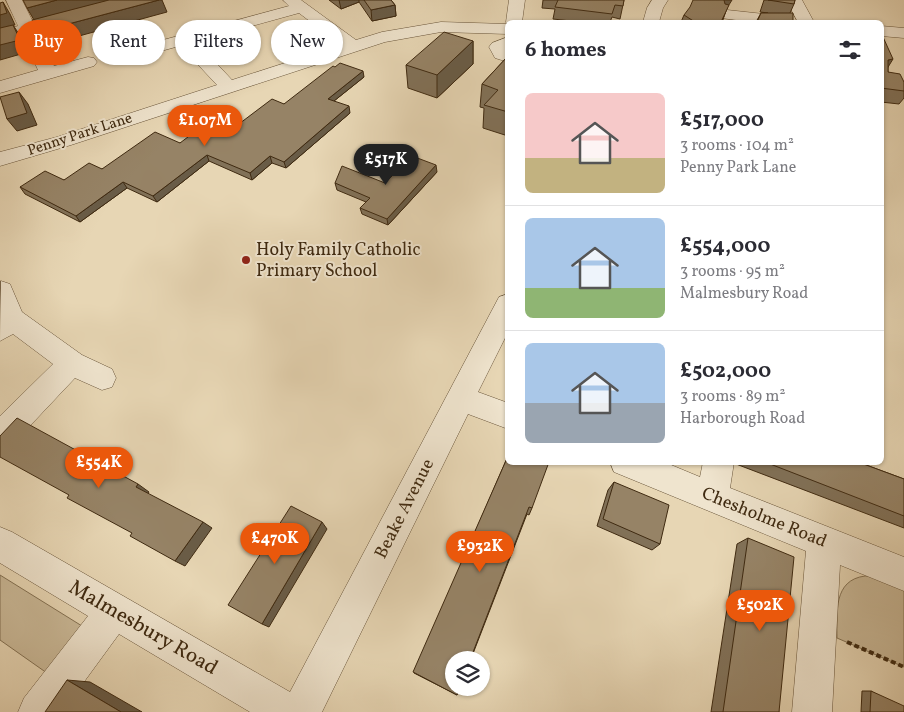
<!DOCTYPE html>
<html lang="en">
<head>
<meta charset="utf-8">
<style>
	:root { --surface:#fff; --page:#f2f2f3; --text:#2b2b33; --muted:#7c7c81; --line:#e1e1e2; --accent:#ea580c }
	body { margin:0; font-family:Vollkorn,serif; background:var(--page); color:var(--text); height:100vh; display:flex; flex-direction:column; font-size:19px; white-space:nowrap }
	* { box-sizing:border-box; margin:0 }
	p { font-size:16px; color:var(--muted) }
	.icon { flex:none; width:28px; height:28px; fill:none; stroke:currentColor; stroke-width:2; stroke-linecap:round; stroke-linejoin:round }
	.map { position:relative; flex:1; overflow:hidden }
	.sheet { position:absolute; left:505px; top:20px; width:379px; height:445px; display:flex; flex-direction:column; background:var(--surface); border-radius:8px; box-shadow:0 1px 4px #0004 }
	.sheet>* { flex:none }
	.top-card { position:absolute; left:15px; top:20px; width:415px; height:45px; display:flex; gap:10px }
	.controls { position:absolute; left:445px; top:651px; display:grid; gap:10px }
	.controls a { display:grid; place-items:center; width:45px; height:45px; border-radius:50%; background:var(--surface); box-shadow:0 1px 4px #0004; font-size:25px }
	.price { position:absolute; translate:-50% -42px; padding:0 11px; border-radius:18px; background:var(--accent); color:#fff; font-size:16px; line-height:32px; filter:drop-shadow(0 1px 2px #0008) }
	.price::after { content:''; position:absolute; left:50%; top:30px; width:15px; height:11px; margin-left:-8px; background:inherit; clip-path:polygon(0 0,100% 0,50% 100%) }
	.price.on { background:#222; color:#fff }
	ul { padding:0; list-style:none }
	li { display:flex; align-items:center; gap:15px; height:125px; padding:0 20px }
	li+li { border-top:1px solid var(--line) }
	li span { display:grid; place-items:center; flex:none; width:140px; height:100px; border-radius:8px; color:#555 }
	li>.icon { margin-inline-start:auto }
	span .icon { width:60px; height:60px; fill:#fffc; stroke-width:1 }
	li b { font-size:21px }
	h2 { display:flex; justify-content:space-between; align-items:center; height:60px; padding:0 20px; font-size:21px }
	.chip { padding:0 18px; border-radius:22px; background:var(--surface); box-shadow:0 1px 4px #0004; font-size:18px; line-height:45px }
	.chip.on { background:var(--accent); color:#fff }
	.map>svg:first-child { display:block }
	.green { fill:#cab998; stroke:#847254 }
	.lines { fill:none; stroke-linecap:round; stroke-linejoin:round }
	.minor-casing { stroke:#69553a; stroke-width:1 }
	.path { stroke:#3f2a11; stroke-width:4; stroke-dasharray:5 3; stroke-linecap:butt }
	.minor { fill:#efe4ce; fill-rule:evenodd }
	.wall { fill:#817158; stroke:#3f2a11 }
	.shaded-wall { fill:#695c47; stroke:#3f2a11 }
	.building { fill:#968366; stroke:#3f2a11 }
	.poi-dot { fill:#8f2418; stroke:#efe4ce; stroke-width:2 }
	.labels { text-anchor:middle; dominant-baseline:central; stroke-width:4; stroke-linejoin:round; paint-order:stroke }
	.far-street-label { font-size:15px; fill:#3f2a11; stroke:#efe4ce }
	.poi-label { font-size:18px; fill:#3f2a11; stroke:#efe4ce; text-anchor:start }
	.street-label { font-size:18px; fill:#3f2a11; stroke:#efe4ce }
	.near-street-label { font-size:21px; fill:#3f2a11; stroke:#efe4ce }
</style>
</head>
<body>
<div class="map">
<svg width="904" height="712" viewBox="0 0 904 712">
	<rect width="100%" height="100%" fill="#e7d6b4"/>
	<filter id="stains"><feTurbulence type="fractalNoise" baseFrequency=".004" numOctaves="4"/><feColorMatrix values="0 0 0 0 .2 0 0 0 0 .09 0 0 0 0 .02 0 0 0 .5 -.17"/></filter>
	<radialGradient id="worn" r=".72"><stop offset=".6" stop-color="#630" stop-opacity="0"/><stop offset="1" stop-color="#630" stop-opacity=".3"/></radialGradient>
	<!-- green -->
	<g class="green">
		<polygon points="0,575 82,626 54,678 0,640"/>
		<path d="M865,576H876L904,587V667L837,638C837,613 833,580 865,576Z"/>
	</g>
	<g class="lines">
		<!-- minor casing -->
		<g class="minor-casing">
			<g id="minor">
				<polygon points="6,0 22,0 33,22 118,0 144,0 142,3 37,31 54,66 88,57 94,58 97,62 94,66 0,93 0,81 38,70 22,35 0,41 0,31 18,26"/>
				<polygon points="283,0 301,0 356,40 382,32 441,22 507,24 506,22 509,0 525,0 522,22 508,22 508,34 441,32 385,42 71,145 0,166 0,152 57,137 217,85 187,53 184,49 187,45 220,37 226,38 228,42 226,46 205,51 232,80 341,45 299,13 143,56 137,55 134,51 137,47 289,6"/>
				<polygon points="652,0 668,0 663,8 659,22 643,22 647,8"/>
				<polygon points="786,0 802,0 814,22 798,22"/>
				<polygon points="727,10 782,16 788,18 791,22 751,22 721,18 719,15 721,12"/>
				<polygon points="881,26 904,28 904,38 881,36"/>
				<polygon points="508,37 508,62 495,58 489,47 492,43"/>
				<polygon points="1,281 10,284 22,312 82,355 112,369 116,378 112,387 102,390 75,378 11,446 0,450 0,416 53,364 13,334 0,341"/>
				<polygon points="508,294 508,332 478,392 508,403 508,429 468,414 322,712 250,712 119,634 62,712 18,712 24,698 88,616 0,563 0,527 12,532 290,692 499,297"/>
				<polygon points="610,462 664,462 700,477 703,462 734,462 730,488 904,557 904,591 840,565 832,712 792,712 806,551 614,472"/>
			</g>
		</g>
		<!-- path -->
		<polyline class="path" points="847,642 904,667"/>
		<!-- minor -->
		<use href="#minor" class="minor"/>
	</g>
	<!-- wall -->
	<g class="wall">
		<polygon points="329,0 391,0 395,5 396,16 372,21 359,2 341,9"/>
		<polygon points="543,0 624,0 620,19 612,17 610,22 580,22 553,19 555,9 542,8"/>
		<polygon points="764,0 795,0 794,4 790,13 793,22 756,22 761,13 768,13 760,12"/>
		<polygon points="727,8 722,22 681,22 684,15 728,8"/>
		<polygon points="881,37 888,67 888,72 904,82 904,98 899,104 881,102"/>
		<polygon points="473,41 473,64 437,98 408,88 406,65"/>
		<polygon points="508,56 508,136 483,128 484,108 480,107 482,84"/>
		<polygon points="364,77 334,101 350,113 286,168 272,163 252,180 209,161 157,202 127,188 80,222 25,194 20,187 64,180 102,169 180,143 223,136 284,104"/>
		<polygon points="437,172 388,225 362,214 360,208 366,202 337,190 335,183 385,183"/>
		<polygon points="508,456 532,508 529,515 527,514 457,695 414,673"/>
		<polygon points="735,462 858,462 904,479 904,528 736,464"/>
		<polygon points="614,482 660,544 652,550 597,526 608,490"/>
		<polygon points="748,538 779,712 711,712 737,544"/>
		<polygon points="862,691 871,691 904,712 861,712"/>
	</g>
	<!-- shaded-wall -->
	<g class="shaded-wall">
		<polygon points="57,0 111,0 34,20 27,8"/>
		<polygon points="159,0 162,0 167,12 46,45 38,32"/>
		<polygon points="339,0 359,0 359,2 341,9"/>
		<polygon points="723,0 732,0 727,8 722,22 721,22"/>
		<polygon points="3,2 10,14 15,25 13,25 21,37 28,52 0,60 0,15"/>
		<polygon points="395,5 396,16 372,21 371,10"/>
		<polygon points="473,41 473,64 437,98 437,75"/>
		<polygon points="893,59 885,72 888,60"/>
		<polygon points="363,71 364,77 329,105 328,99"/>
		<polygon points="19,92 28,104 37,125 17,131 7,119"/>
		<polygon points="349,106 350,113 286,168 284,162"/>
		<polygon points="207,155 209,161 157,202 153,196"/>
		<polygon points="270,156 272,163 252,180 250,173"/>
		<polygon points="436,165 437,172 388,225 387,219"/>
		<polygon points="123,182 127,188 80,222 76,216"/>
		<polygon points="138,484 149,492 147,495 136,487"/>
		<polygon points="203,522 212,528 185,566 175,561"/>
		<polygon points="322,522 327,529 269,627 262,624"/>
		<polygon points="67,680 90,682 142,712 121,712"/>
	</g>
	<!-- building -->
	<g class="building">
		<polygon points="23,0 57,0 27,8"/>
		<polygon points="109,0 159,0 38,32 32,20"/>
		<polygon points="364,0 391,0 395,5 371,10"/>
		<polygon points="558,0 624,0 623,6 615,5 612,14 555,7"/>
		<polygon points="693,0 724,0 725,4 729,5 721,22 695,22 684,15 690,7"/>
		<polygon points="768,0 795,0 794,4"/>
		<polygon points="3,2 7,13 0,15 0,3"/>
		<polygon points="761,13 793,13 793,22 757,22"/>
		<polygon points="13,25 20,40 0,45 0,28"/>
		<polygon points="444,32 473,41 437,75 406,65"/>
		<polygon points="881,37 883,37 893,59 888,60 888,72 900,74 904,82 904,91 881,88"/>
		<polygon points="508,56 508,112 484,105 498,90 482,84"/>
		<polygon points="340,63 363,71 328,99 349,106 284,162 270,156 250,173 207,155 153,196 123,182 76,216 20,187 45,171 64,180 89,163 102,169 155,132 180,143 201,127 223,136 272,99 284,104 333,66 335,67"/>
		<polygon points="19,92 27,113 7,119 0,97"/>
		<polygon points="412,156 436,165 387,219 360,208 370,198 335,183 342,166 385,183"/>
		<polygon points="17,418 138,484 136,487 203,522 175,561 130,536 132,533 67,498 69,495 0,457 0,436"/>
		<polygon points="508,456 508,462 549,462 532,508 529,507 470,660 454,660 454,688 460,688 457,695 413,672"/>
		<polygon points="765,462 858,462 904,479 904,516"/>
		<polygon points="614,482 669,505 660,544 603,519"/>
		<polygon points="291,506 322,522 262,624 228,605"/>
		<polygon points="748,538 794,557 779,712 723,712"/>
		<polygon points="67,680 121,712 45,712"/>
		<polygon points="871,691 904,706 904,712 870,712"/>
	</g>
	<!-- markers -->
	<circle class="poi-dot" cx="246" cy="260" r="5"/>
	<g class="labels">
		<!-- far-street labels -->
		<g class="far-street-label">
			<text transform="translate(80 135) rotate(-18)">Penny Park Lane</text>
		</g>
		<!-- poi labels -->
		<g class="poi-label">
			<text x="256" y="250">Holy Family Catholic<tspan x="256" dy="21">Primary School</tspan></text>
		</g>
		<!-- street labels -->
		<g class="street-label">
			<text transform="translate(405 509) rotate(-63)">Beake Avenue</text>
			<text transform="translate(764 518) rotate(22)">Chesholme Road</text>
		</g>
		<!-- near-street labels -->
		<g class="near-street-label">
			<text transform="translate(143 628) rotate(30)">Malmesbury Road</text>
		</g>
	</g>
	<rect width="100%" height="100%" filter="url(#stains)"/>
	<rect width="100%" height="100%" fill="url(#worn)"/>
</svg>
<div class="controls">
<a><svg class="icon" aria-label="layers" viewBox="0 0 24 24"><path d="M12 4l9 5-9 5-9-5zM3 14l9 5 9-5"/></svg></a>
</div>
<b class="price" style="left:205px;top:147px">£1.07M</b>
<b class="price on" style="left:386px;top:186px">£517K</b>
<b class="price" style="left:99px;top:489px">£554K</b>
<b class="price" style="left:275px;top:565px">£470K</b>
<b class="price" style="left:480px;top:573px">£932K</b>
<b class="price" style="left:760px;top:632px">£502K</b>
<div class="top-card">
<a class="chip on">Buy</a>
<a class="chip">Rent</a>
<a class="chip">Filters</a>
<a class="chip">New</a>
</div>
<section class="sheet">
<h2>6 homes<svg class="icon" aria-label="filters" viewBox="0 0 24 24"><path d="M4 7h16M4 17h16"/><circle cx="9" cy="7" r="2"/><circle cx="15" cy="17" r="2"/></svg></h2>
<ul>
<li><span style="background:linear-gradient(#f6c9c9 65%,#c2b280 0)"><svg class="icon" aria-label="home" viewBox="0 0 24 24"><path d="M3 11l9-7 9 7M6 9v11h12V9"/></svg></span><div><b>£517,000</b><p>3 rooms · 104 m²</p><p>Penny Park Lane</p></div></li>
<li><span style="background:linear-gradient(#a9c7e8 70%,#8fb573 0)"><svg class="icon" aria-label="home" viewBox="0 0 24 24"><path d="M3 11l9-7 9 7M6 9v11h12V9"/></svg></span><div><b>£554,000</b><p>3 rooms · 95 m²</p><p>Malmesbury Road</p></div></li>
<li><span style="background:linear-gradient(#a9c7e8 60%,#9aa5b1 0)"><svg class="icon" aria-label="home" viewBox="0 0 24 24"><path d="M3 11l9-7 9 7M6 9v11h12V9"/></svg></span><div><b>£502,000</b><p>3 rooms · 89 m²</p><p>Harborough Road</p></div></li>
</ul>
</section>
</div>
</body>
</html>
